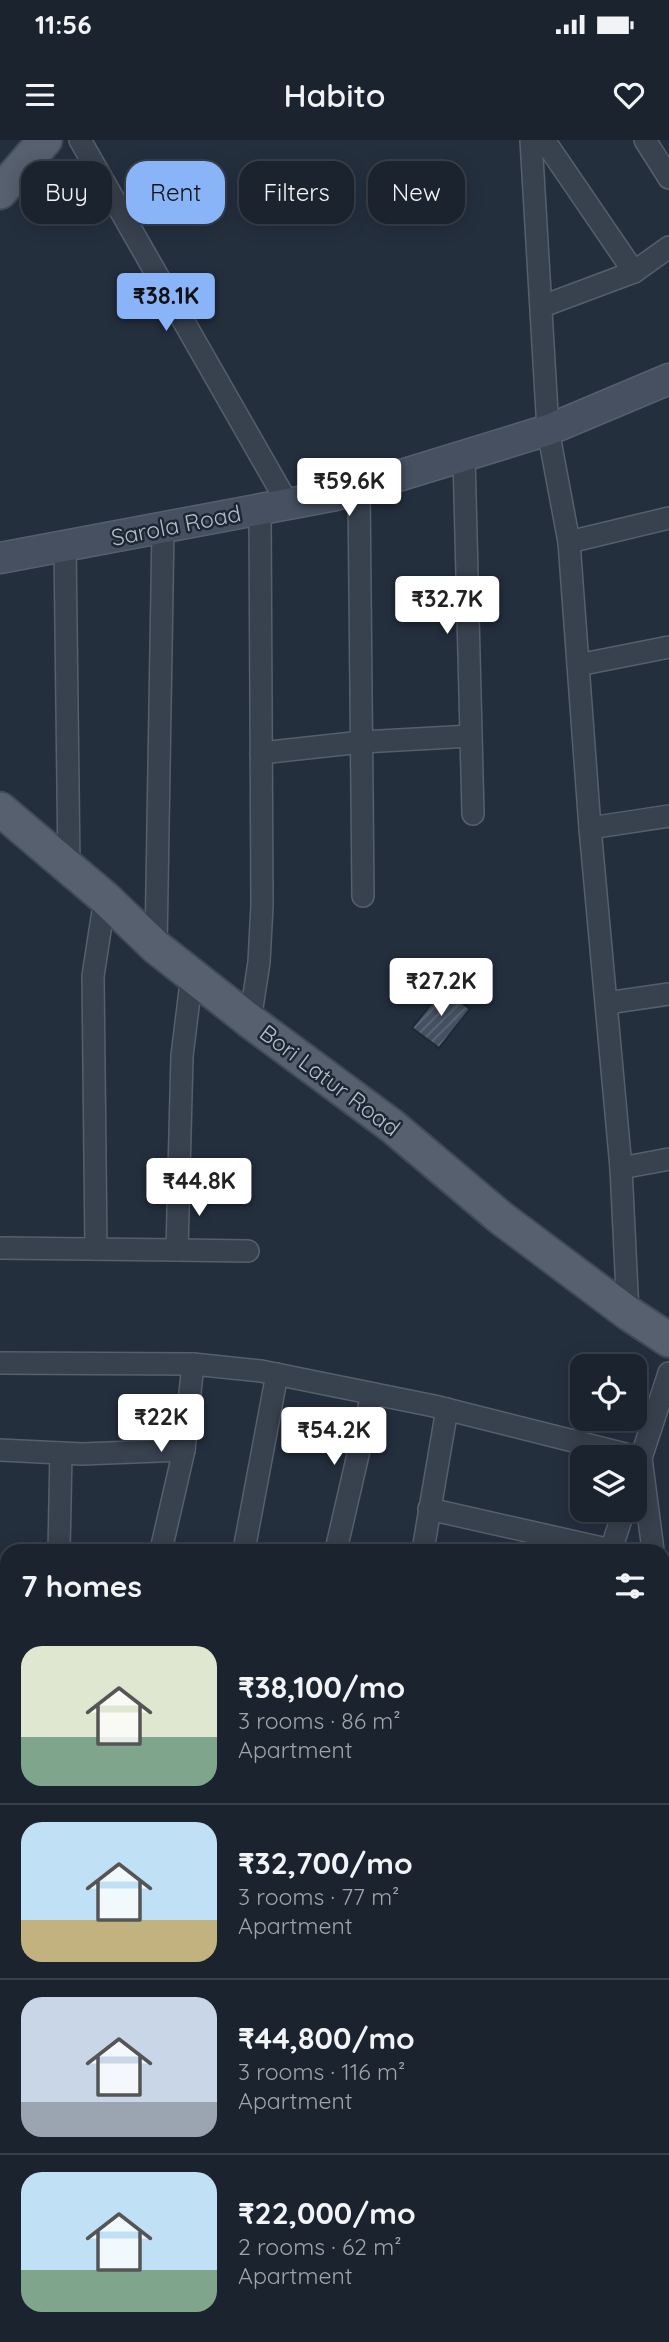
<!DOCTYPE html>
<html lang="en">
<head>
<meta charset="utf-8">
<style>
	:root { --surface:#1b232e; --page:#282f3a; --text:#f1f3f6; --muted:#a0a4aa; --line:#39404a; --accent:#8ab4f8 }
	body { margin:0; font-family:Quicksand,sans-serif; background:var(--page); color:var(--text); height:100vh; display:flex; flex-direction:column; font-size:26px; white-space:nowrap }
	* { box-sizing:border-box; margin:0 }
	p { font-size:23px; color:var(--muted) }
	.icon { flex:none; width:38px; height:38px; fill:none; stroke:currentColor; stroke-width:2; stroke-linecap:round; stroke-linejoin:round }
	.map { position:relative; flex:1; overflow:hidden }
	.panel { position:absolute; left:0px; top:1404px; width:670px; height:800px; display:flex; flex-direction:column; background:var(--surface); border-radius:21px 21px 0 0; box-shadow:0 4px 18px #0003,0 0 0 2px var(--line) }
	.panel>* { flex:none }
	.banner { position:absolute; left:21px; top:21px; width:628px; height:63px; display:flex; gap:14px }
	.fabs { position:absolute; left:570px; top:1214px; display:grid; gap:14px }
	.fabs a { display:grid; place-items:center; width:77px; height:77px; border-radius:14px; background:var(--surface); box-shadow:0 4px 18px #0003,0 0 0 2px var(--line); font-size:35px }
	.price { position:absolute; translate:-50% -60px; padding:0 16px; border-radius:7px; background:#fff; color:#222; font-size:23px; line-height:46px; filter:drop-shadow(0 2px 4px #0008) }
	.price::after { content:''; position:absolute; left:50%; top:42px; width:21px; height:16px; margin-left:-10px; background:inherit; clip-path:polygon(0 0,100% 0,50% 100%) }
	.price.selected { background:var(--accent); color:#111 }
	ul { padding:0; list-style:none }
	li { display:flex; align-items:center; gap:21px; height:175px; padding:0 21px }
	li+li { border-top:2px solid var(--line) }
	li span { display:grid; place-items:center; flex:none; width:196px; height:140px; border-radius:21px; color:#555 }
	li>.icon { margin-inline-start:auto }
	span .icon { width:84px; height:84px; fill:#fffc; stroke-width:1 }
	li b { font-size:30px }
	h2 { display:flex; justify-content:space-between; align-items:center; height:84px; padding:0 21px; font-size:30px }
	.pill { padding:0 24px; border-radius:21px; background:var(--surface); box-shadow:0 4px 18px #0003,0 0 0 2px var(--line); font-size:24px; line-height:63px }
	.pill.selected { background:var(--accent); color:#111 }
	.status { display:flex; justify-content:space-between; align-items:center; height:49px; padding:0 35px; background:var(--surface); direction:ltr }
	.status svg { height:19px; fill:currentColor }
	header { display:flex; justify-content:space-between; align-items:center; height:91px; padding:0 21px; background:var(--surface); font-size:32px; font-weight:600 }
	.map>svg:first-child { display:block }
	.building { fill:url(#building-hatch); stroke:#1f2835; stroke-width:2 }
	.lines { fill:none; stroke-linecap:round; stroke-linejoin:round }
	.street-casing { stroke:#565f6c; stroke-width:24 }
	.secondary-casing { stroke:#565f6c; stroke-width:33 }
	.primary-casing { stroke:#414a57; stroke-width:37 }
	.street { stroke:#38414e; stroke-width:21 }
	.secondary { stroke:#465061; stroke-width:30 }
	.primary { stroke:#56606e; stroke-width:33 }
	.labels { text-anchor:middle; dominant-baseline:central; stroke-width:5; stroke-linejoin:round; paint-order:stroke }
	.street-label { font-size:23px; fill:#b4bcc9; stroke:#1d2633 }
</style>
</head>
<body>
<div class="status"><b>11:56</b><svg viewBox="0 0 49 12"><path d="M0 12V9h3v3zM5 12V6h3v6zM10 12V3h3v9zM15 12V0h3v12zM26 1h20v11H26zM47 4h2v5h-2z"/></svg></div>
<header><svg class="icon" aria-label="menu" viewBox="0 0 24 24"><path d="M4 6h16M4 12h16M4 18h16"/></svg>Habito<svg class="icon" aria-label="heart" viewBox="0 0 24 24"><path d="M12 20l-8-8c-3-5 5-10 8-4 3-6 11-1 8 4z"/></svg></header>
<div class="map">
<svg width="669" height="2202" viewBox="0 0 669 2202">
	<defs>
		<pattern id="building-hatch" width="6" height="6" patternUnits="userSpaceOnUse" patternTransform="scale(1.75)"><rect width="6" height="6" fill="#455162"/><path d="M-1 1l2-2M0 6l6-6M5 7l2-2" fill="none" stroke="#5d6877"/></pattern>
	</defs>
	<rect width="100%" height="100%" fill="#242f3e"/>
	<!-- building -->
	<polygon class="building" points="443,849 470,869 439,908 412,888"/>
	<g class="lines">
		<!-- street casing -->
		<g class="street-casing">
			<g id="street">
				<polyline points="80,0 288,364"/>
				<polyline points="531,0 548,290 569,402 590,688 621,1028 628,1173"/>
				<polyline points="544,0 634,132"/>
				<polyline points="645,0 669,38"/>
				<polyline points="543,166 634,132 669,107"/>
				<polyline points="464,316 473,674"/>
				<polyline points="359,348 363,756"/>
				<polyline points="569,402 669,378"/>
				<polyline points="65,406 69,727"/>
				<polyline points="578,525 669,507"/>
				<polyline points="261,613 362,602 471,596"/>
				<polyline points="590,688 669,676"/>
				<polyline points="156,807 163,388"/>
				<polyline points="607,863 669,854"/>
				<polyline points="250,881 259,822 262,765 260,370"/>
				<polyline points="621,1028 669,1019"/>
				<polyline points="0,1108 177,1110 182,916 192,834"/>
				<polyline points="96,1109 93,836 105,758"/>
				<polyline points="177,1110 248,1111"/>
				<polyline points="0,1223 193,1224 261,1231 434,1266 641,1318 653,1410"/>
				<polyline points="0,1310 82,1314 184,1310"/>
				<polyline points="637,1330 669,1233"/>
				<polyline points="429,1369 611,1410"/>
				<polyline points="59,1410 61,1313"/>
				<polyline points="161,1410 184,1310 193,1224"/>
				<polyline points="244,1410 277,1234"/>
				<polyline points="336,1410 372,1254"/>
				<polyline points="423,1410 447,1269"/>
				<polyline points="611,1410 624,1370"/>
				<polyline points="663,1508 669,1571"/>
				<polyline points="0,1688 7,1688"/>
				<polyline points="0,1854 7,1842"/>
				<polyline points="0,1892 7,1895"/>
				<polyline points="663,1961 669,1981"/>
				<polyline points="0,1982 7,1981"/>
				<polyline points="663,2006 669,2008"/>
				<polyline points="0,2116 7,2116"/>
				<polyline points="77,2196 77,2202"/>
				<polyline points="159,2196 159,2202"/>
				<polyline points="531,2196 531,2202"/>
				<polyline points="350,2202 350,2196"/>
				<polyline points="445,2202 445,2196"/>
			</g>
		</g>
		<!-- secondary casing -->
		<g class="secondary-casing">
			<polyline id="secondary" points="0,418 336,355 548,290 669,239"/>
		</g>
		<!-- primary casing -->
		<g class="primary-casing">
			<g id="primary">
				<polyline points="0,52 45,0"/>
				<polyline points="0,669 105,758 156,807 250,881 392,986 501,1078 628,1173 669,1200"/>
			</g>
		</g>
		<!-- street -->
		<use href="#street" class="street"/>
		<!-- secondary -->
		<use href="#secondary" class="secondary"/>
		<!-- primary -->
		<use href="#primary" class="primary"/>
	</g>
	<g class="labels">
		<!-- street labels -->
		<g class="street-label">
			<text transform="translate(176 385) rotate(-11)">Sarola Road</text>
			<text transform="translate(330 940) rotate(37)">Bori Latur Road</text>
		</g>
	</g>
</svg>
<div class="fabs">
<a><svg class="icon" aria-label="locate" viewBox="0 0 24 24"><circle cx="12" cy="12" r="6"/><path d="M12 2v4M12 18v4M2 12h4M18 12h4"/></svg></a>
<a><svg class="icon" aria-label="layers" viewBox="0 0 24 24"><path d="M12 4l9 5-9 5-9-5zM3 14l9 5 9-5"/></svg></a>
</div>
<b class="price selected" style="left:166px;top:193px">₹38.1K</b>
<b class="price" style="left:349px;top:378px">₹59.6K</b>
<b class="price" style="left:447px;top:496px">₹32.7K</b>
<b class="price" style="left:441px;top:878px">₹27.2K</b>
<b class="price" style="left:199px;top:1078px">₹44.8K</b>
<b class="price" style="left:161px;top:1314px">₹22K</b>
<b class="price" style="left:334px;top:1327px">₹54.2K</b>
<div class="banner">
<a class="pill">Buy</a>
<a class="pill selected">Rent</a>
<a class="pill">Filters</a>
<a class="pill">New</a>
</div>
<section class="panel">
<h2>7 homes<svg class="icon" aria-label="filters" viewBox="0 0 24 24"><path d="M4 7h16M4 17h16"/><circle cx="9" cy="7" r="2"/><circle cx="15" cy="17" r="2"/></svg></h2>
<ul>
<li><span style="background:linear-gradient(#dfe7d0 65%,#7fa58c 0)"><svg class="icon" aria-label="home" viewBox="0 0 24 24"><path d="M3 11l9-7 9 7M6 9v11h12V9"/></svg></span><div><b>₹38,100/mo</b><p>3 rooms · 86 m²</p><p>Apartment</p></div></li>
<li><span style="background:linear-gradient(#bfe0f5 70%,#c2b280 0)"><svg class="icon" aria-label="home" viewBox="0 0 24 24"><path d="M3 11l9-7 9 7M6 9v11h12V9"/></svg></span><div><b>₹32,700/mo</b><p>3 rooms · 77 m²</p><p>Apartment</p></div></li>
<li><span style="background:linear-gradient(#c9d6e8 75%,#9aa5b1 0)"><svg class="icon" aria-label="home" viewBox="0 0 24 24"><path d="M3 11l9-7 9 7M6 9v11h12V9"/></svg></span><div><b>₹44,800/mo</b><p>3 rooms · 116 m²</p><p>Apartment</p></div></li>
<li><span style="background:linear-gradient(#bfe0f5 70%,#7fa58c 0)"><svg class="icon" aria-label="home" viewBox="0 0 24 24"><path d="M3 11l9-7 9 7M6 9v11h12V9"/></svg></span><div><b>₹22,000/mo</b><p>2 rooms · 62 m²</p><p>Apartment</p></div></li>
</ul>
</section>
</div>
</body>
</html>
